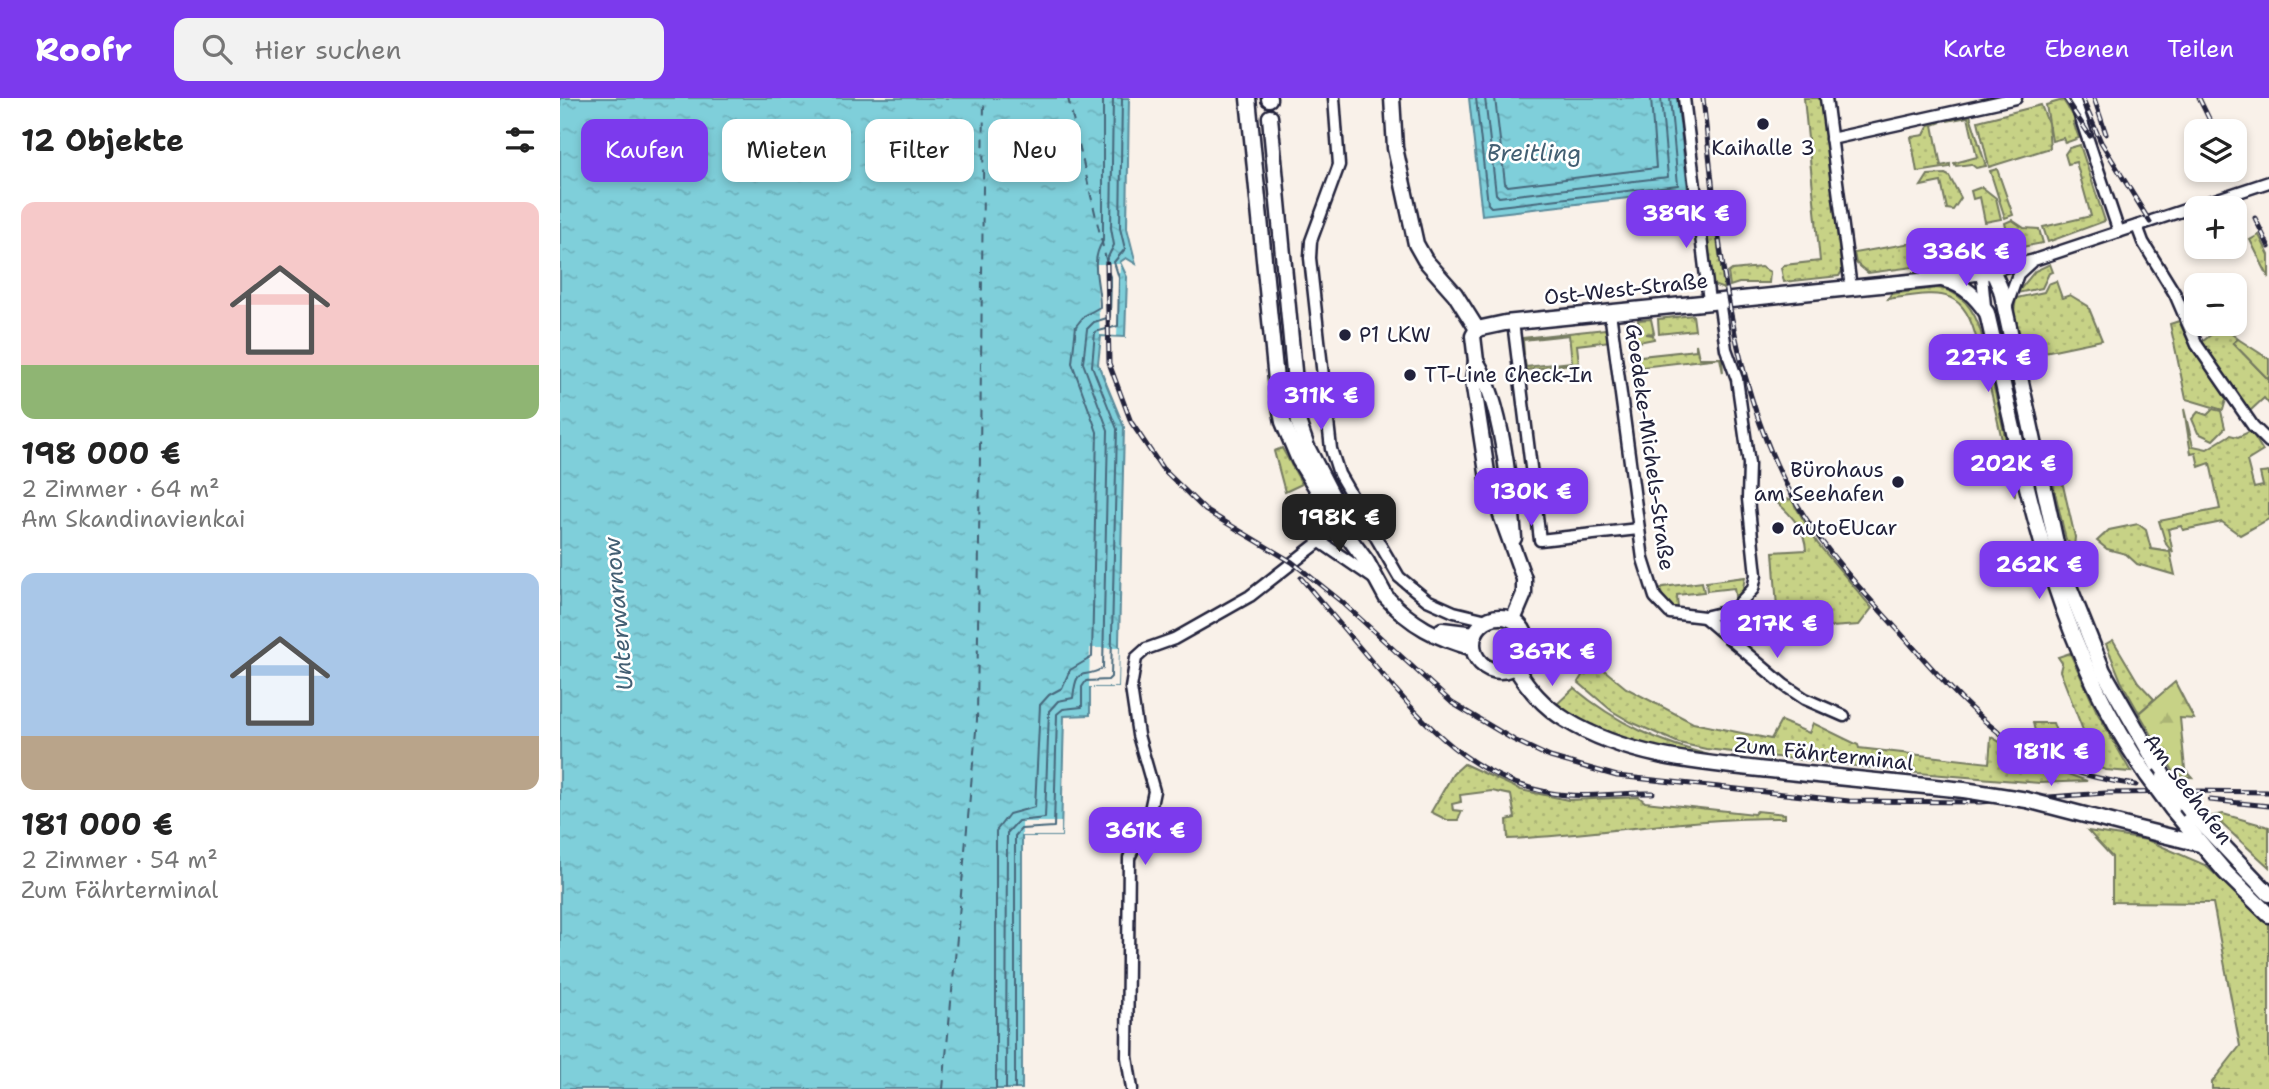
<!DOCTYPE html>
<html lang="de">
<head>
<meta charset="utf-8">
<style>
	:root { --surface:#fff; --page:#f2f2f2; --text:#222; --muted:#767676; --accent:#7c3aed }
	body { margin:0; font-family:"Shantell Sans",sans-serif; background:var(--page); color:var(--text); height:100vh; display:flex; flex-direction:column; font-size:26px; white-space:nowrap }
	* { box-sizing:border-box; margin:0 }
	p { font-size:23px; color:var(--muted) }
	.icon { flex:none; width:38px; height:38px; fill:none; stroke:currentColor; stroke-width:2; stroke-linecap:round; stroke-linejoin:round }
	.map { position:relative; flex:1; overflow:hidden }
	.side { display:flex; flex-direction:column; background:var(--surface); width:560px }
	.side>* { flex:none }
	.top-card { position:absolute; left:21px; top:21px; width:665px; height:63px; display:flex; gap:14px }
	.controls { position:absolute; left:1624px; top:21px; display:grid; gap:14px }
	.controls a { display:grid; place-items:center; width:63px; height:63px; border-radius:14px; background:var(--surface); box-shadow:0 4px 10px #0003; font-size:35px }
	.price { position:absolute; translate:-50% -60px; padding:0 16px; border-radius:14px; background:var(--accent); color:#fff; font-size:23px; line-height:46px; filter:drop-shadow(0 2px 4px #0008) }
	.price::after { content:''; position:absolute; left:50%; top:42px; width:21px; height:16px; margin-left:-10px; background:inherit; clip-path:polygon(0 0,100% 0,50% 100%) }
	.price.current { background:#222; color:#fff }
	ul { padding:0; list-style:none }
	li { display:grid; align-content:center; gap:14px; height:371px; padding:0 21px }
	li span { display:grid; place-items:center; height:217px; border-radius:14px; color:#555 }
	li>.icon { margin-inline-start:auto }
	span .icon { width:126px; height:126px; fill:#fffc; stroke-width:1 }
	li b { font-size:30px }
	h2 { display:flex; justify-content:space-between; align-items:center; height:84px; padding:0 21px; font-size:30px }
	.pill { padding:0 24px; border-radius:14px; background:var(--surface); box-shadow:0 4px 10px #0003; font-size:24px; line-height:63px }
	.pill.current { background:var(--accent); color:#fff }
	header { display:flex; align-items:center; gap:42px; box-sizing:border-box; height:98px; padding:0 35px; background:var(--accent); color:#fff }
	header strong { font-size:33px }
	nav { display:flex; gap:38px; margin-inline-start:auto; font-size:24px }
	.search { width:490px; height:63px; background:var(--page); display:flex; align-items:center; gap:18px; box-sizing:border-box; padding:0 24px; border-radius:14px; color:var(--muted); font-size:26px }
	main { display:flex; flex:1; min-height:0 }
	.map>svg:first-child { display:block }
	.green { fill:url(#green-dots); stroke:#747a60; stroke-width:2 }
	.forest { fill:url(#forest-firs); stroke:#747a60; stroke-width:2 }
	.water { fill:url(#water-ripples); stroke:#5a8a9a; stroke-width:2 }
	.pier { fill:#f9f1e9 }
	.lines { fill:none; stroke-linecap:round; stroke-linejoin:round }
	.shore { stroke:#47677b; stroke-width:2 }
	.ferry { stroke:#435f73; stroke-width:2; stroke-dasharray:9 7; stroke-linecap:butt }
	.street-casing { stroke:#22223b; stroke-width:15 }
	.secondary-casing { stroke:#22223b; stroke-width:19 }
	.street { stroke:#fff; stroke-width:10 }
	.secondary { stroke:#fff; stroke-width:14 }
	.rail-casing { stroke:#22223b; stroke-width:5 }
	.rail { stroke:#fff; stroke-width:2.5; stroke-dasharray:8; stroke-linecap:butt }
	.secondary-bridge-casing { stroke:#22223b; stroke-width:19; stroke-linecap:butt }
	.secondary-bridge { stroke:#fff; stroke-width:14 }
	.poi-dot { fill:#22223b; stroke:#fff; stroke-width:2.5 }
	.labels { text-anchor:middle; dominant-baseline:central; stroke-width:5; stroke-linejoin:round; paint-order:stroke }
	.poi-label { font-size:21px; fill:#22223b; stroke:#fff; text-anchor:start }
	.street-label { font-size:21px; fill:#22223b; stroke:#fff }
	.water-label { font-size:23px; font-style:italic; fill:#435f73; stroke:#fff }
</style>
</head>
<body>
<header>
<strong>Roofr</strong>
<div class="search"><svg class="icon" aria-label="search" viewBox="0 0 24 24"><circle cx="10" cy="10" r="6"/><path d="M15 15l6 6"/></svg>Hier suchen</div>
<nav><a>Karte</a><a>Ebenen</a><a>Teilen</a></nav>
</header>
<main>
<section class="side">
<h2>12 Objekte<svg class="icon" aria-label="filters" viewBox="0 0 24 24"><path d="M4 7h16M4 17h16"/><circle cx="9" cy="7" r="2"/><circle cx="15" cy="17" r="2"/></svg></h2>
<ul>
<li><span style="background:linear-gradient(#f6c9c9 75%,#8fb573 0)"><svg class="icon" aria-label="home" viewBox="0 0 24 24"><path d="M3 11l9-7 9 7M6 9v11h12V9"/></svg></span><div><b>198 000 €</b><p>2 Zimmer · 64 m²</p><p>Am Skandinavienkai</p></div></li>
<li><span style="background:linear-gradient(#a9c7e8 75%,#b9a48a 0)"><svg class="icon" aria-label="home" viewBox="0 0 24 24"><path d="M3 11l9-7 9 7M6 9v11h12V9"/></svg></span><div><b>181 000 €</b><p>2 Zimmer · 54 m²</p><p>Zum Fährterminal</p></div></li>
</ul>
</section>
<div class="map">
<svg width="1709" height="991" viewBox="0 0 1709 991">
	<defs>
		<pattern id="green-dots" width="8" height="8" patternUnits="userSpaceOnUse" patternTransform="scale(1.75)"><rect width="8" height="8" fill="#c7d286"/><path d="M2 2h.1M6 6h.1" fill="none" stroke="#abb475" stroke-width="1.8" stroke-linecap="round"/></pattern>
		<pattern id="forest-firs" width="22" height="20" patternUnits="userSpaceOnUse" patternTransform="scale(1.75)"><rect width="22" height="20" fill="#c7d286"/><path d="M5 1l3.5 6h-7zM16 11l3.5 6h-7z" fill="#abb475"/></pattern>
		<pattern id="water-ripples" width="26" height="14" patternUnits="userSpaceOnUse" patternTransform="scale(1.75)"><rect width="26" height="14" fill="#7fcfda"/><path d="M2 4q2-2 4 0t4 0M15 11q2-2 4 0t4 0" fill="none" stroke="#6db1bc"/></pattern>
	</defs>
	<rect width="100%" height="100%" fill="#f9f1e9"/>
	<filter id="ink" filterUnits="userSpaceOnUse"><feTurbulence type="fractalNoise" baseFrequency=".0143" numOctaves="2"/><feDisplacementMap in="SourceGraphic" scale="14" xChannelSelector="R" yChannelSelector="G"/><feConvolveMatrix kernelMatrix="1 2 1 2 8 2 1 2 1" color-interpolation-filters="sRGB"/></filter>
	<g filter="url(#ink)">
		<!-- green -->
		<g class="green">
			<polygon points="1244,0 1261,0 1282,173 1279,178 1224,184 1221,170 1224,167 1260,163"/>
			<polygon points="1503,2 1516,22 1513,24 1519,40 1505,45 1503,40 1492,43 1486,7"/>
			<polygon points="1481,7 1488,25 1490,50 1429,69 1418,23"/>
			<polygon points="1410,17 1426,68 1416,70 1411,66 1396,68 1394,65 1417,59 1408,19 1387,23"/>
			<polygon points="1381,24 1373,27 1381,68 1390,66 1390,69 1357,74 1351,39 1364,37 1369,27"/>
			<polygon points="1520,47 1545,123 1488,144 1483,129 1531,118 1516,64 1508,66 1505,56 1509,50"/>
			<polygon points="1437,71 1453,117 1445,120 1430,73"/>
			<polygon points="1385,76 1389,78 1401,100 1393,112 1387,111 1381,84 1361,88 1368,77"/>
			<polygon points="1422,89 1436,100 1441,121 1425,124 1420,99 1413,101 1411,93"/>
			<polygon points="1147,105 1152,105 1164,191 1153,187 1151,181 1142,110"/>
			<polygon points="1452,122 1464,130 1479,131 1483,145 1451,151 1445,125"/>
			<polygon points="1699,137 1709,157 1709,180 1690,142"/>
			<polygon points="1391,138 1397,141 1399,163 1308,175 1296,165 1294,155"/>
			<polygon points="1443,142 1445,155 1419,161 1406,150"/>
			<polygon points="1490,166 1493,174 1489,175 1482,190 1457,195 1475,173"/>
			<polygon points="1201,169 1210,174 1209,185 1179,185 1170,188 1168,175 1172,172"/>
			<polygon points="1496,183 1502,200 1510,197 1528,208 1542,242 1465,258 1454,214 1456,200 1484,194 1488,186"/>
			<path d="M1377,190C1403,193 1416,215 1422,238L1418,247C1404,186 1380,194 1328,201L1331,196Z"/>
			<polygon points="1133,217 1135,232 1099,236 1098,221"/>
			<polygon points="1091,221 1094,235 1086,236 1093,237 1094,241 1073,245 1072,236 1080,235 1078,222"/>
			<polygon points="1619,223 1631,249 1667,298 1663,312 1626,301 1610,226"/>
			<polygon points="1647,226 1660,226 1678,241 1673,245 1709,282 1709,306 1704,300 1690,313 1642,244 1653,235"/>
			<polygon points="1045,231 1051,243 1017,247 1019,265 967,272 961,269 965,264 966,269 1012,264 1009,237 963,242 964,256 960,255 963,240"/>
			<polygon points="1136,246 1139,260 1162,260 1163,275 1160,260 1073,270 1072,259 1136,252"/>
			<polygon points="1425,267 1433,285 1455,383 1455,399"/>
			<polygon points="1624,311 1633,348 1647,351 1670,337 1678,339 1691,333 1703,353 1687,363 1694,390 1703,388 1700,375 1709,374 1709,421 1680,437 1662,424 1623,432 1621,428 1608,431 1613,455 1606,446 1599,423 1660,411 1650,365 1639,369 1636,355 1631,356"/>
			<polygon points="1653,311 1661,313 1665,330 1653,342 1638,335 1632,321 1638,314 1647,317"/>
			<polygon points="722,350 742,386 725,394 714,353"/>
			<polygon points="1495,353 1515,439 1514,449 1506,442 1486,355"/>
			<path d="M1231,401L1258,446L1312,510L1299,527L1169,536L1167,526L1178,514L1217,510L1213,454L1246,452C1245,431 1230,415 1215,403Z"/>
			<polygon points="1578,426 1586,432 1591,451 1610,454 1615,477 1577,466 1566,456 1547,451 1537,443 1549,432"/>
			<polygon points="1185,479 1182,496 1176,505 1174,490 1147,493 1146,484"/>
			<polygon points="1142,484 1144,494 1117,497 1118,511 1108,511 1100,492 1103,489"/>
			<polygon points="1553,542 1578,584 1594,601 1579,615 1561,583 1546,546"/>
			<polygon points="1510,555 1537,614 1571,674 1546,672 1504,659 1504,652 1520,651 1526,640 1500,573 1502,565 1498,559"/>
			<polygon points="1032,562 1066,590 1133,625 1211,641 1221,623 1249,635 1253,625 1298,647 1299,650 1429,665 1431,639 1475,664 1527,683 1480,685 1358,675 1146,651 1119,645 1071,624 1052,613 1018,584"/>
			<path d="M1014,590C1057,626 1101,645 1156,659C1095,650 1049,642 996,607Z"/>
			<polygon points="1473,625 1493,625 1497,636 1504,640 1481,641 1476,637"/>
			<path d="M904,666L961,692L1008,702L1079,699L1085,704L1194,716L1197,713L1225,716V720C1132,719 1041,737 948,741L947,722L955,720L951,697L932,693L900,697L901,704L892,706L893,712L902,713L898,722H887L871,714L893,676Z"/>
			<polygon points="1663,716 1709,729 1709,769 1653,718"/>
			<polygon points="1528,733 1587,742 1645,767 1709,826 1709,991 1652,991 1652,984 1680,948 1653,805 1552,804 1552,759"/>
		</g>
		<!-- forest -->
		<g class="forest">
			<polygon points="1678,241 1709,261 1709,282 1673,245"/>
			<polygon points="1615,584 1634,621 1620,620 1625,671 1632,679 1616,678 1579,615"/>
		</g>
		<!-- water -->
		<g class="water">
			<polygon points="0,0 569,0 567,130 576,166 566,160 560,164 567,179 565,239 541,238 538,266 564,329 558,589 530,589 530,617 504,618 501,738 462,738 462,991 0,991"/>
			<polygon points="909,0 1117,0 1128,93 922,117"/>
		</g>
		<!-- pier -->
		<g class="pier">
			<polygon points="536,166 560,166 557,238 540,237"/>
			<polygon points="530,550 559,550 558,589 529,589"/>
			<rect x="462" y="724" width="39" height="14"/>
		</g>
		<g class="lines">
			<!-- shore -->
			<g class="shore">
				<polyline points="916,0 928,106 931,109 1118,87 1110,0"/>
				<polyline points="925,0 936,96 939,99 1108,79 1101,0"/>
				<polyline points="935,0 945,85 948,88 1096,70 1091,0"/>
				<path d="M436,991V733L449,716L475,709L480,607L489,597L502,590L510,572L532,559L537,334L512,265L516,228L524,218L540,209C540,185 529,164 543,143V0"/>
				<path d="M446,991L447,735L458,723L485,720L489,613L498,603L513,600C517,564 523,583 543,570L548,332L523,265L527,231L534,224L550,219L551,181L545,165L554,147L551,130L553,0"/>
				<polyline points="455,991 455,738 461,731 494,729 497,616 503,611 522,609 522,589 526,583 548,582 551,579 557,331 532,268 535,234 558,228 559,180 554,164 565,151 560,130 562,0"/>
			</g>
			<!-- ferry -->
			<g class="ferry">
				<polyline points="508,0 547,166"/>
				<polyline points="383,991 417,622 424,0"/>
			</g>
			<!-- street casing -->
			<g class="street-casing">
				<g id="street">
					<polyline points="774,0 779,67 751,143 750,160 771,351 779,376 839,479 867,502 894,514 927,522"/>
					<polyline points="1124,0 1149,203"/>
					<polyline points="1266,0 1291,190"/>
					<polyline points="1514,0 1559,134"/>
					<polyline points="1271,41 1456,0"/>
					<polyline points="1577,128 1583,144 1615,196 1637,247 1693,328 1709,344"/>
					<polyline points="1447,207 1458,176 1471,164"/>
					<polyline points="1425,208 1422,178 1427,173 1471,163 1709,84"/>
					<polyline points="1050,214 1083,461 1095,499 1110,515 1144,519 1173,512 1193,491 1196,477 1188,401 1189,366 1177,281 1166,251 1159,202"/>
					<polyline points="953,224 980,442 1078,431"/>
					<polyline points="759,443 816,482"/>
					<polyline points="1144,519 1224,587 1245,601 1284,618"/>
					<polyline points="572,991 567,959 569,760 589,717 594,693 578,637 571,590 576,560 586,551 614,541 690,498 786,423"/>
				</g>
			</g>
			<!-- secondary casing -->
			<g class="secondary-casing">
				<g id="secondary">
					<path d="M688,0L717,292L723,324L739,362L780,428L807,464L826,499C851,527 877,540 913,550"/>
					<polyline points="709,0 709,1"/>
					<polyline points="832,0 835,50 856,146 865,162 895,196 917,231"/>
					<polyline points="710,19 739,326 747,349 780,413"/>
					<path d="M1385,182C1405,187 1416,199 1427,215C1464,375 1491,540 1587,677"/>
					<polyline points="917,231 945,225 1379,181 1427,173 1434,176 1441,192 1501,468 1543,573 1604,679"/>
					<polyline points="917,231 913,238 916,263 913,283 928,381 964,481 964,496 953,522"/>
					<path d="M916,263C942,305 950,390 954,440"/>
					<circle cx="940" cy="546" r="27"/>
					<polyline points="882,532 915,536"/>
					<path d="M955,569C969,591 983,608 1006,622C1071,662 1154,666 1228,674C1287,680 1345,686 1404,692"/>
					<polyline points="1612,711 1666,775 1709,817"/>
					<polyline points="1630,713 1709,796"/>
					<polyline points="1571,729 1640,746"/>
				</g>
			</g>
			<!-- street -->
			<use href="#street" class="street"/>
			<!-- secondary -->
			<use href="#secondary" class="secondary"/>
			<!-- rail casing -->
			<g class="rail-casing">
				<g id="rail">
					<path d="M1143,0C1158,136 1169,302 1245,419C1275,466 1316,507 1353,549C1425,630 1465,671 1576,687"/>
					<polyline points="1505,0 1530,38"/>
					<polyline points="1522,0 1541,44 1590,124"/>
					<polyline points="1534,0 1546,36"/>
					<polyline points="1639,0 1655,33"/>
					<polyline points="1673,72 1674,73"/>
					<polyline points="1695,120 1709,149"/>
					<polyline points="547,166 549,265 571,324 602,370 645,412 732,464 783,505 892,605 954,642 990,659 1057,678 1289,703 1420,704 1546,695 1639,694"/>
					<path d="M741,480C766,510 792,540 817,570C866,628 913,681 991,695C1024,701 1059,694 1093,695"/>
					<polyline points="1632,693 1709,694"/>
					<polyline points="1650,702 1709,708"/>
				</g>
			</g>
			<!-- rail -->
			<use href="#rail" class="rail"/>
			<!-- secondary-bridge casing -->
			<g class="secondary-bridge-casing">
				<g id="secondary-bridge">
					<polyline points="1587,677 1612,711"/>
					<polyline points="1604,679 1630,713"/>
					<polyline points="1404,692 1467,702 1571,729"/>
				</g>
			</g>
			<!-- secondary-bridge -->
			<use href="#secondary-bridge" class="secondary-bridge"/>
		</g>
	</g>
	<!-- markers -->
	<g class="poi-dot">
		<circle cx="1203" cy="26" r="7"/>
		<circle cx="785" cy="237" r="7"/>
		<circle cx="850" cy="277" r="7"/>
		<circle cx="1338" cy="384" r="7"/>
		<circle cx="1218" cy="430" r="7"/>
	</g>
	<g class="labels">
		<!-- poi labels -->
		<g class="poi-label">
			<text x="1203" y="50" text-anchor="middle">Kaihalle 3</text>
			<text x="799" y="237">P1 LKW</text>
			<text x="864" y="277">TT-Line Check-In</text>
			<text x="1324" y="372" text-anchor="end">Bürohaus<tspan x="1324" dy="24">am Seehafen</tspan></text>
			<text x="1232" y="430">autoEUcar</text>
		</g>
		<!-- street labels -->
		<g class="street-label">
			<text transform="translate(1066 191) rotate(-6)">Ost-West-Straße</text>
			<text transform="translate(1090 349) rotate(82)">Goedeke-Michels-Straße</text>
			<text transform="translate(1264 656) rotate(6)">Zum Fährterminal</text>
			<text transform="translate(1628 691) rotate(53)">Am Seehafen</text>
		</g>
		<!-- water labels -->
		<g class="water-label">
			<text x="974" y="55">Breitling</text>
			<text transform="translate(58 516) rotate(-95)">Unterwarnow</text>
		</g>
	</g>
</svg>
<div class="controls">
<a><svg class="icon" aria-label="layers" viewBox="0 0 24 24"><path d="M12 4l9 5-9 5-9-5zM3 14l9 5 9-5"/></svg></a>
<a>+</a>
<a>−</a>
</div>
<b class="price" style="left:1126px;top:152px">389K €</b>
<b class="price" style="left:1406px;top:190px">336K €</b>
<b class="price" style="left:1428px;top:296px">227K €</b>
<b class="price" style="left:761px;top:334px">311K €</b>
<b class="price" style="left:1453px;top:402px">202K €</b>
<b class="price" style="left:971px;top:430px">130K €</b>
<b class="price current" style="left:779px;top:456px">198K €</b>
<b class="price" style="left:1479px;top:503px">262K €</b>
<b class="price" style="left:1217px;top:562px">217K €</b>
<b class="price" style="left:992px;top:590px">367K €</b>
<b class="price" style="left:1491px;top:690px">181K €</b>
<b class="price" style="left:585px;top:769px">361K €</b>
<div class="top-card">
<a class="pill current">Kaufen</a>
<a class="pill">Mieten</a>
<a class="pill">Filter</a>
<a class="pill">Neu</a>
</div>
</div>
</main>
</body>
</html>
